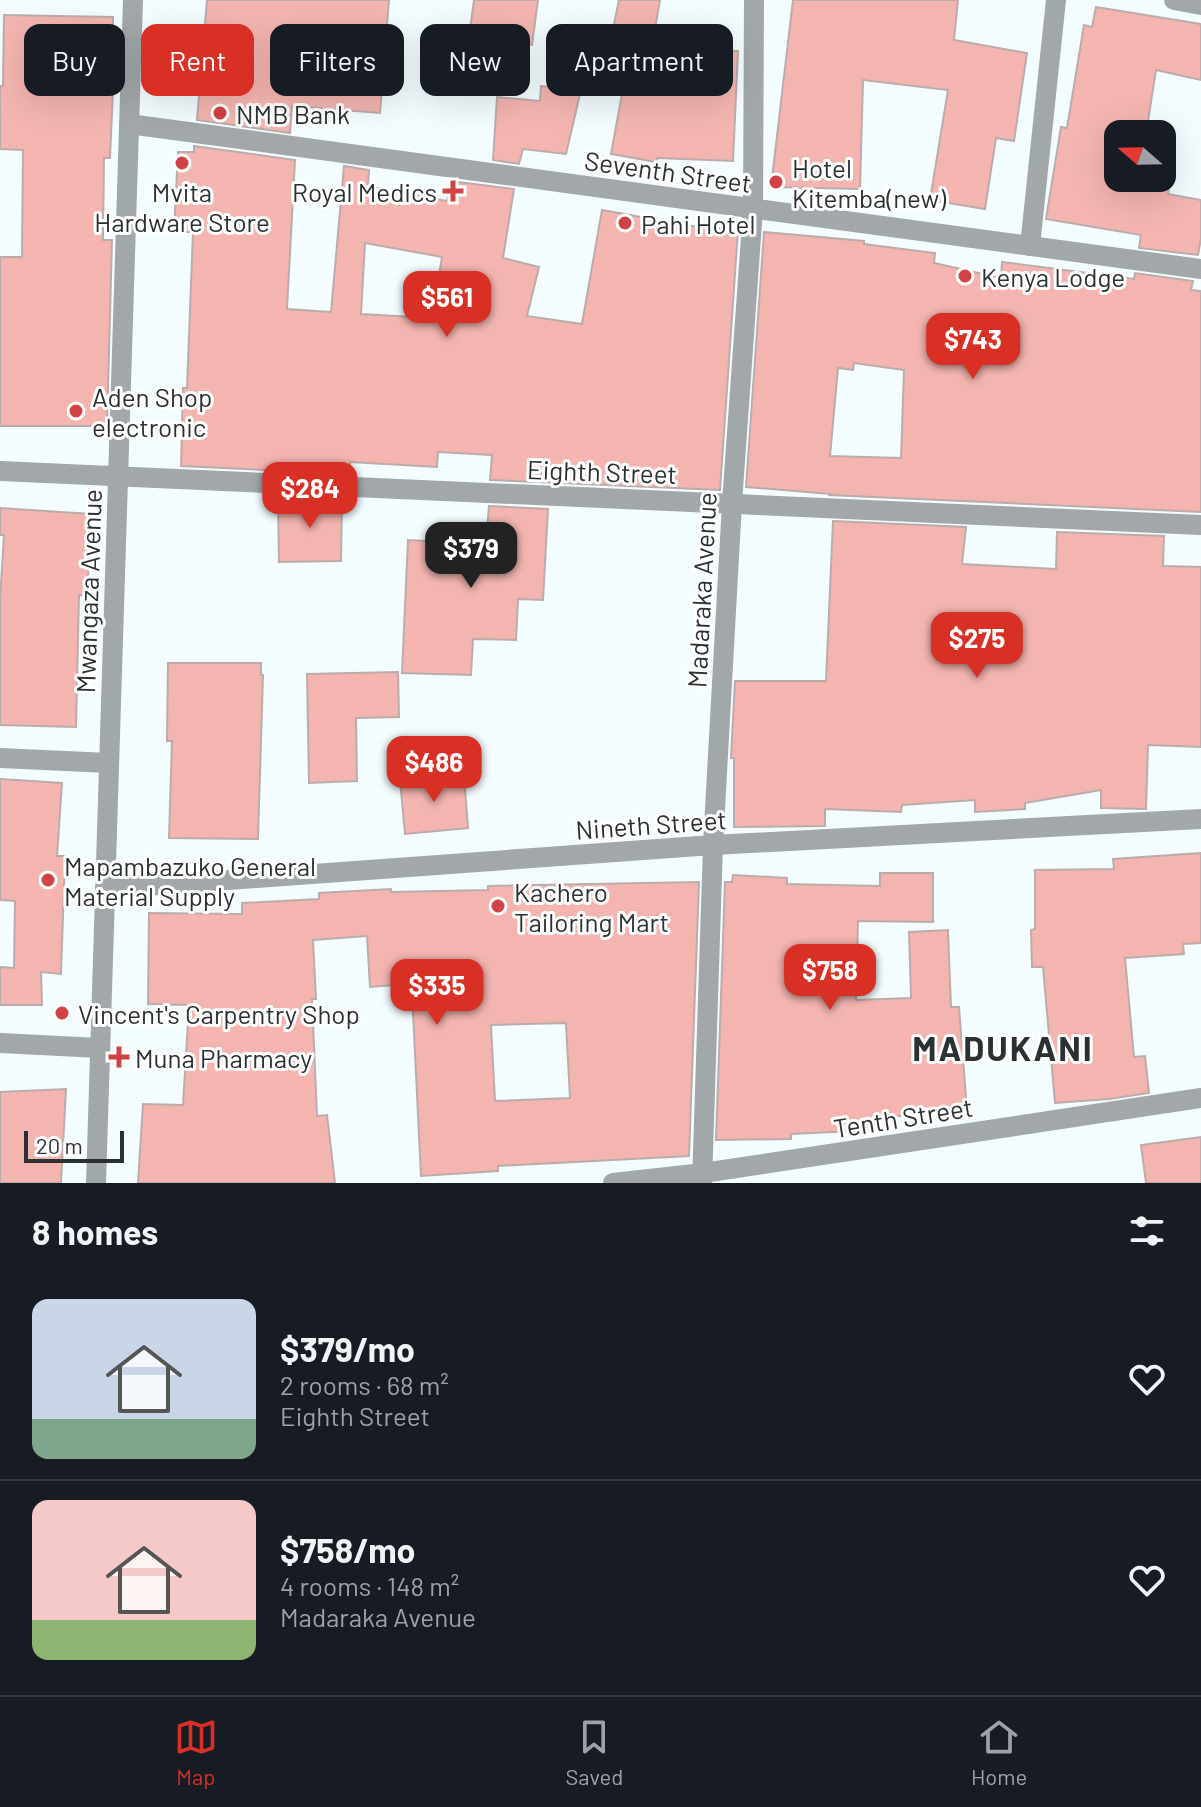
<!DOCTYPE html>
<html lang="en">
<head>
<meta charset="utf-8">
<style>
	:root { --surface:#171b24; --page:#20242c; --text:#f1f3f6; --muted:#9ea1a6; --line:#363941; --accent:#d93025 }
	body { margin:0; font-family:Barlow,sans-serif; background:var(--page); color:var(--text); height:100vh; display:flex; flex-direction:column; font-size:30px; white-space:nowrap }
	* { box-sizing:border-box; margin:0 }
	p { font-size:26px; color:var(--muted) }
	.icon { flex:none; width:44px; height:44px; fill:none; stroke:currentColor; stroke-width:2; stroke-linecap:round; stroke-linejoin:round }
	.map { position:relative; height:1183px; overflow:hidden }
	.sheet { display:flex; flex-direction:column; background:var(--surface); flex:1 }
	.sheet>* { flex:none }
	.banner { position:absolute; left:24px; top:24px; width:800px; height:72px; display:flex; gap:16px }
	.needle { width:52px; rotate:290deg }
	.tools { position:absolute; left:1104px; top:120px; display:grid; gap:16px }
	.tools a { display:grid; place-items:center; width:72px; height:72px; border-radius:16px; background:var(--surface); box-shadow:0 8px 32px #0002; font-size:40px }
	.scale { position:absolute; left:24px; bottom:20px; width:100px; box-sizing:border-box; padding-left:8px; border:4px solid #2b3132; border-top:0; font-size:22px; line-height:28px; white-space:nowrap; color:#2b3132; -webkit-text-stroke:6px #fff; paint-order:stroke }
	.price { position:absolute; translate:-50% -68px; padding:0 18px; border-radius:16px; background:var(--accent); color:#fff; font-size:26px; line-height:52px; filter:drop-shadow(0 2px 4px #0008) }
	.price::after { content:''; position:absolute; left:50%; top:48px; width:24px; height:18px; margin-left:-12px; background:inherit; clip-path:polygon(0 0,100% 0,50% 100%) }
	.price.active { background:#222; color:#fff }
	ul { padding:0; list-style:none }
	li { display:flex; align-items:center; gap:24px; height:200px; padding:0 32px }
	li+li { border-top:2px solid var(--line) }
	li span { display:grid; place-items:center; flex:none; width:224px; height:160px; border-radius:16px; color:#555 }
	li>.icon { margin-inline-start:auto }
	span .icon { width:96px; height:96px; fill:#fffc; stroke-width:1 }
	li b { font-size:34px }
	h2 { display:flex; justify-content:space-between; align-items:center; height:96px; padding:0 32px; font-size:34px }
	.tag { padding:0 28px; border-radius:16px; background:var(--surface); box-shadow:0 8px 32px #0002; font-size:28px; line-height:72px }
	.tag.active { background:var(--accent); color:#fff }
	.menu { display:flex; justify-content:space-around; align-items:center; height:112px; border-top:2px solid var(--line); background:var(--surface); font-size:22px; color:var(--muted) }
	.menu a { display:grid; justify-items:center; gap:4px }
	.menu .active { color:var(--accent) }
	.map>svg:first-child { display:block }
	.building { fill:#f4b5b0; stroke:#bbacab; stroke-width:2; fill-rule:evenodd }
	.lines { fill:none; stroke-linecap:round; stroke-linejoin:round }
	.minor { stroke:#a2a8aa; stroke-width:20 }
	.poi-dot { fill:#d14246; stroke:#fff; stroke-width:3 }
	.labels { text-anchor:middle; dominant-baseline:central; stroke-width:6; stroke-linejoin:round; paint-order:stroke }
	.poi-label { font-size:26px; fill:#2b3132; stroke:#fff; text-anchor:start }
	.street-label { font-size:26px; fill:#2b3132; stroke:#fff }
	.district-label { font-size:34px; font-weight:bold; letter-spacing:2px; fill:#2b3132; stroke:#fff }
</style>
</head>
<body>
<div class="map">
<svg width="1201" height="1183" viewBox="0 0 1201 1183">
	<rect width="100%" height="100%" fill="#f3fcff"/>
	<!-- building -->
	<g class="building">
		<polygon points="207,0 389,0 380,113 292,106 290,133 197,120"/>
		<polygon points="474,0 538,0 532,45 469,37"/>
		<polygon points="619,0 660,0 653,40 663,42 662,48 738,51 733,161 657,158 656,162 611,154 624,83 594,77 602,32 612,34"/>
		<polygon points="793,0 958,0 954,40 1027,53 1014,141 996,138 985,209 930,200 948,90 863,80 860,189 771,187"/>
		<polygon points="1096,7 1201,24 1201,80 1156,70 1146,134 1118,134 1118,178 1162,178 1162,155 1175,157 1168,194 1201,200 1201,238 1198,255 1139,248 1141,235 1046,219 1061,127 1067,128 1084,25 1092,27"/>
		<polygon points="4,15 113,17 112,90 113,90 110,158 104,158 103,240 112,240 107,426 0,426 0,257 22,257 23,150 0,149 0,86 3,86"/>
		<polygon points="541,86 581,90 566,154 523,149 519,164 493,160 497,97 540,101"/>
		<path d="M194,146L295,160L287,309L331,312L344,166L369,170L368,186L447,201L451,181L514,189L503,258L539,267L527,316L582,324L602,210L658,220L657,223L738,230L720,490L490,480L492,455L438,452L437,467L350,462V474L181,466L183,388H187L193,232H174L178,152H194ZM365,243L442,257L432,318L361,314Z"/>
		<path d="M764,232L864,241V244L935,253L934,263L1001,278L1002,262L1134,279L1135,273L1193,281L1191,290L1201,291V512L830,495L831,494L746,487ZM854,363L904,370L901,458L830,456L838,368L853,370Z"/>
		<polygon points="278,497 342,499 341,561 279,562"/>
		<polygon points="489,506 548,509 543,600 518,599 516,640 473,639 471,675 402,673 408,540 486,544"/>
		<polygon points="0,508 91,514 87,596 79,595 76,727 0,725 0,600 4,535 0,535"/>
		<polygon points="833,521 966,527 962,564 1056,569 1057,532 1164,536 1163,566 1201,567 1201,747 1148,745 1146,809 1101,808 1101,790 1025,803 1025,809 975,812 975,800 902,805 901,812 825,809 825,826 734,827 734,758 731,758 735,681 826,681"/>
		<polygon points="168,663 261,663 261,675 263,675 258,839 169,838 172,741 167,741"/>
		<polygon points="398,672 399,717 356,718 357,781 309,783 307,674"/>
		<polygon points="464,775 468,828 405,834 400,780"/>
		<polygon points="0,779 62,783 57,856 65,856 61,974 41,972 42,1005 0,1005 0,967 14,968 15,901 0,900"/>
		<polygon points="1201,853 1201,943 1183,944 1184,954 1125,958 1134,1057 1145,1056 1149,1093 1109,1099 1055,1103 1043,967 1032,967 1031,930 1035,929 1035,870 1114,869 1113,859"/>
		<polygon points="880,873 933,873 933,922 858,921 856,1000 911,998 909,932 948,930 951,1007 959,1007 967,1110 874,1118 874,1130 791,1134 791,1139 716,1140 725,882 732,882 733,875 787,878 787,884 880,886"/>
		<path d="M699,882L689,1156L498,1166V1171L421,1176L412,992H410L409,984L370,987L367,936L313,940L316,999H312L317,1116L327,1115L335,1183H138L143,1104L183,1105L189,1005L148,1004L149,913L242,914V903L319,899V893L391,889V892L488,890V886ZM566,1023L570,1098L495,1101L491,1025Z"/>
		<polygon points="66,1089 61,1183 0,1183 0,1092"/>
		<polygon points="1201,1137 1201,1183 1146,1183 1141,1145"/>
	</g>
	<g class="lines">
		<!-- minor -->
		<g class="minor">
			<polyline points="1174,0 1201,5"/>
			<polyline points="129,124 1201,269"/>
			<polyline points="1030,246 1056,0"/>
			<polyline points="0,471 1201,525"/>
			<polyline points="0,758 109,763"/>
			<polyline points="105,889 713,845 1201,819"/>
			<polyline points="0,1043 100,1048"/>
			<polyline points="96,1183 133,0"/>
			<polyline points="613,1183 703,1173 1201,1098"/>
			<polyline points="702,1183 713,845 732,503 753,209 754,0"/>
		</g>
	</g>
	<!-- markers -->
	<g class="poi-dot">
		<circle cx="220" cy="113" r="8"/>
		<circle cx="182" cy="163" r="8"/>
		<circle cx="776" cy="182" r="8"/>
		<path d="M449 179h8v8h8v8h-8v8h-8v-8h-8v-8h8z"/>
		<circle cx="625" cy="223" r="8"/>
		<circle cx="965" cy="276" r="8"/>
		<circle cx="76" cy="411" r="8"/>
		<circle cx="48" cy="880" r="8"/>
		<circle cx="498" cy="906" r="8"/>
		<circle cx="62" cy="1013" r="8"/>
		<path d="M115 1045h8v8h8v8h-8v8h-8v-8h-8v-8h8z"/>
	</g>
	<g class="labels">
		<!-- poi labels -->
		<g class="poi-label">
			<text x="236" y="113">NMB Bank</text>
			<text x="792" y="167">Hotel<tspan x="792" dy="30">Kitemba(new)</tspan></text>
			<text x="182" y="191" text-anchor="middle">Mvita<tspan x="182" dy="30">Hardware Store</tspan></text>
			<text x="437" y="191" text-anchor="end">Royal Medics</text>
			<text x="641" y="223">Pahi Hotel</text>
			<text x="981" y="276">Kenya Lodge</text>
			<text x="92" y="396">Aden Shop<tspan x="92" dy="30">electronic</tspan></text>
			<text x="64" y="865">Mapambazuko General<tspan x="64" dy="30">Material Supply</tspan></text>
			<text x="514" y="891">Kachero<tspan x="514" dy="30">Tailoring Mart</tspan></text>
			<text x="78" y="1013">Vincent's Carpentry Shop</text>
			<text x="135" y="1057">Muna Pharmacy</text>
		</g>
		<!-- street labels -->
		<g class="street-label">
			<text transform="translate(668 171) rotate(8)">Seventh Street</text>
			<text transform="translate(602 471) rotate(2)">Eighth Street</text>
			<text transform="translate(701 590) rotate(-87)">Madaraka Avenue</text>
			<text transform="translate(88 591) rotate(-88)">Mwangaza Avenue</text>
			<text transform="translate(651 824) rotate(-4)">Nineth Street</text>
			<text transform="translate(903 1117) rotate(-9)">Tenth Street</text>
		</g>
		<!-- district labels -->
		<g class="district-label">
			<text x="1003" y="1047">MADUKANI</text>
		</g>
	</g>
</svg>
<div class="tools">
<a><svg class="needle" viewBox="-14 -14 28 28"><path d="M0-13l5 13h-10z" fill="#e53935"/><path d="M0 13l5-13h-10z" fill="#9ea1a6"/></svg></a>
</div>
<div class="scale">20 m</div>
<b class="price" style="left:447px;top:339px">$561</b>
<b class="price" style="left:973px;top:381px">$743</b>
<b class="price" style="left:310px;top:530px">$284</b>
<b class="price active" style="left:471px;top:590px">$379</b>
<b class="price" style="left:977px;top:680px">$275</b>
<b class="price" style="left:434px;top:804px">$486</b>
<b class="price" style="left:830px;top:1012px">$758</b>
<b class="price" style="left:437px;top:1027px">$335</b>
<div class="banner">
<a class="tag">Buy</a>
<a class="tag active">Rent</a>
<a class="tag">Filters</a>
<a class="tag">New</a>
<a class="tag">Apartment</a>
</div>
</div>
<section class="sheet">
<h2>8 homes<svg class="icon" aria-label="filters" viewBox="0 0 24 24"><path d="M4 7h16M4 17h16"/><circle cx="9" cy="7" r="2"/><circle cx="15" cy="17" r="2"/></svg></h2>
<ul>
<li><span style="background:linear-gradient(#c9d6e8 75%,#7fa58c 0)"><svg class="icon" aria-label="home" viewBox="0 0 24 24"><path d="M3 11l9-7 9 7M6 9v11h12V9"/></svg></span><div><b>$379/mo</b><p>2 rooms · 68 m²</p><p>Eighth Street</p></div><svg class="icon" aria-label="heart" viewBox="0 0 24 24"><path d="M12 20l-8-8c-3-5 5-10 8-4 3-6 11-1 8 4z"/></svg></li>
<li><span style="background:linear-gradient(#f6c9c9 75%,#8fb573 0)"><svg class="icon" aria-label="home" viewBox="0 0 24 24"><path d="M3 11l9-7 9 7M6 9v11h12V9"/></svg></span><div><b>$758/mo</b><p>4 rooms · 148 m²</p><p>Madaraka Avenue</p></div><svg class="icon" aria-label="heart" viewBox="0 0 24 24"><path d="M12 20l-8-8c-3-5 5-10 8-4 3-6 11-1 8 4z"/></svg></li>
</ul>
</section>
<nav class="menu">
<a class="active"><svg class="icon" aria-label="map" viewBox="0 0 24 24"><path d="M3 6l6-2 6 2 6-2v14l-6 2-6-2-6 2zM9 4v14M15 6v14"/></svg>Map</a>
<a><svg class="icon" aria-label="saved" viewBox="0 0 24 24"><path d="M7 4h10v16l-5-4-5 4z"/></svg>Saved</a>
<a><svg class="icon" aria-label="home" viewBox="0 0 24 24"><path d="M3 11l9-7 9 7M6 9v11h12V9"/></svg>Home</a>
</nav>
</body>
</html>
